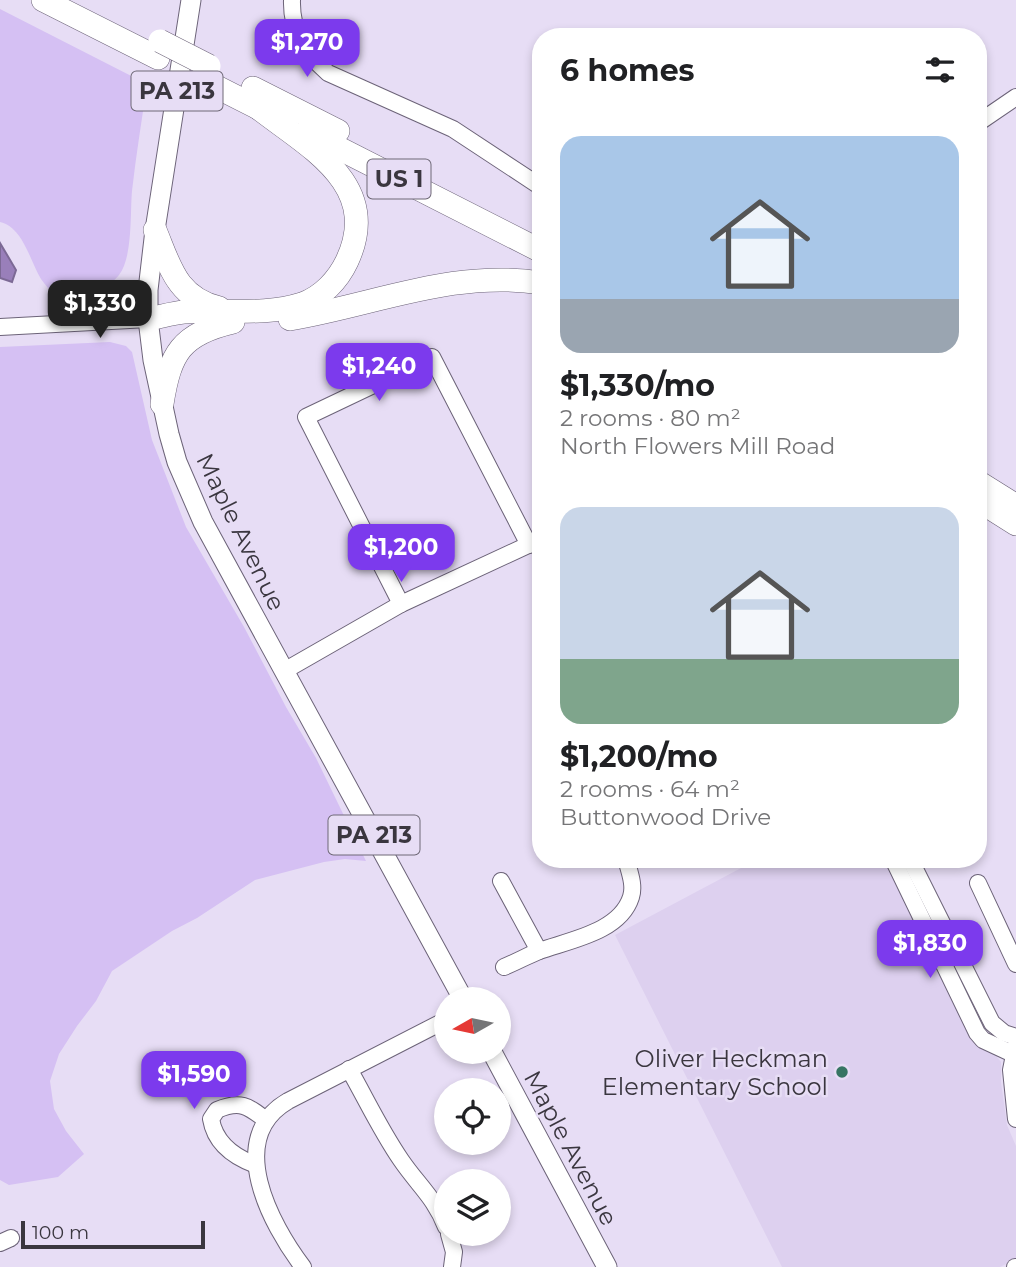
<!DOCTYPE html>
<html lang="en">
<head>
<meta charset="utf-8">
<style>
	:root { --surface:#fff; --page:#f6f6f6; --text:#202124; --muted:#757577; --accent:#7c3aed }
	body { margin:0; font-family:Montserrat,sans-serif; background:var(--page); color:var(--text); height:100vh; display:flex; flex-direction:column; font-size:26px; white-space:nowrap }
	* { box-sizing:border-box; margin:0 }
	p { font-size:23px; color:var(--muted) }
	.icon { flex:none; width:38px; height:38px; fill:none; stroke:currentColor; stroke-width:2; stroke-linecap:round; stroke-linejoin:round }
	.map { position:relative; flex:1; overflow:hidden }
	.drawer { position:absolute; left:532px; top:28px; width:455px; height:840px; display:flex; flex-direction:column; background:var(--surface); border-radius:28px; box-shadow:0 4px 10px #0003 }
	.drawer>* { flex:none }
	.needle { width:46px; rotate:261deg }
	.fabs { position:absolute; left:434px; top:987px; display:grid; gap:14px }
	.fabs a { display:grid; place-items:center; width:77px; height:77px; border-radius:50%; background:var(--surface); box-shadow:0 4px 10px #0003; font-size:35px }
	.scale { position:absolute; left:21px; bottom:18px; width:184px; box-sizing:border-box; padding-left:7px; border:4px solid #3a363f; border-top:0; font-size:19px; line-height:24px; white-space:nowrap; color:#3a363f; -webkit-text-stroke:5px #e7ddf5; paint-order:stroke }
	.price { position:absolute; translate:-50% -60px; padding:0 16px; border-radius:14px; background:var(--accent); color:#fff; font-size:23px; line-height:46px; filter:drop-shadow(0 2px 4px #0008) }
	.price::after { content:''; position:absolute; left:50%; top:42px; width:21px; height:16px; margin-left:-10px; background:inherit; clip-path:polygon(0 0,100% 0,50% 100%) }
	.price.on { background:#222; color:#fff }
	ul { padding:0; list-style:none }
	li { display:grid; align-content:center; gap:14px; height:371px; padding:0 28px }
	li span { display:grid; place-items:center; height:217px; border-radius:21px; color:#555 }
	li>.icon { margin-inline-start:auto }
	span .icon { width:126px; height:126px; fill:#fffc; stroke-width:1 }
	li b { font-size:30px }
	h2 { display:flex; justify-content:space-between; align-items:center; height:84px; padding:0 28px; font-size:30px }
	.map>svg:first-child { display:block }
	.built { fill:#ddd0ef }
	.green { fill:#d5c0f3 }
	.water { fill:#997fba; stroke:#7c6995; stroke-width:2 }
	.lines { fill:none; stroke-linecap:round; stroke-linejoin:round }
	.minor-casing { stroke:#6c6378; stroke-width:18 }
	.major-casing { stroke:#6c6378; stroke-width:21 }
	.highway-casing { stroke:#6c6378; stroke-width:24 }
	.minor { stroke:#fff; stroke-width:16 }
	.major { stroke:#fff; stroke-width:19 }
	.highway { stroke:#fff; stroke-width:23 }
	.highway-bridge-casing { stroke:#6c6378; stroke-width:24; stroke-linecap:butt }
	.highway-bridge { stroke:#fff; stroke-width:23 }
	.poi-dot { fill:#377563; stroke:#e7ddf5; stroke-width:2.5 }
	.labels { text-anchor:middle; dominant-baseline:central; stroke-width:5; stroke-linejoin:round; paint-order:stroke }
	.shield { fill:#e7ddf5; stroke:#6e6876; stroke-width:2 }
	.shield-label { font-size:23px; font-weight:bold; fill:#3a363f }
	.street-label { font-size:24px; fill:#3a363f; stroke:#e7ddf5 }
	.poi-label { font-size:24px; fill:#3a363f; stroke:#e7ddf5; text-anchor:end }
</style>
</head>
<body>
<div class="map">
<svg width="1016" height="1267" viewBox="0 0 1016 1267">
	<rect width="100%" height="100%" fill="#e7ddf5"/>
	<!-- built -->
	<polygon class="built" points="758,859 884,859 962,1020 977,1041 993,1052 1001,1062 1001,1082 1007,1125 1016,1146 1016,1259 1000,1267 782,1267 615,935"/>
	<!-- green -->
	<g class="green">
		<path d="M0,9L147,84C142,119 136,155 132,191C130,213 133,257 119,275C103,295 78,294 55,295C50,290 45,285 41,279C30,261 23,227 0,222Z"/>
		<polygon points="110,342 126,346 132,352 152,440 186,527 244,627 286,707 316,758 366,861 345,859 324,862 255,880 197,918 172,931 112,971 96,1001 77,1026 59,1054 50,1081 54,1109 66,1131 84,1154 58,1177 9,1185 0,1180 0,347"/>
	</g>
	<!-- water -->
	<polygon class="water" points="0,243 16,270 12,282 0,278"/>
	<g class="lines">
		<!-- minor casing -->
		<g class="minor-casing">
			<g id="minor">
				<path d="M292,0C291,31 305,53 328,73L453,129L541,187"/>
				<polyline points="978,123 1016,97"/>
				<polyline points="0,327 148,319"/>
				<polyline points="401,604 306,417 432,357 529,545"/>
				<polyline points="284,671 401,604 541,539"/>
				<polyline points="893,859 977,1033 983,1040 1013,1054"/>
				<polyline points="910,859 992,1023 1004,1033 1016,1037"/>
				<polyline points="501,881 539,951"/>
				<polyline points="978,883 1016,964"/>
				<path d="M504,967C516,962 527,956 539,951C570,940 620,932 631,897C635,885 629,871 626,859"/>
				<polyline points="1016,1045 1011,1070 1016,1119"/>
				<path d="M349,1069C366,1099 381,1131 401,1160C418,1185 435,1198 446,1227"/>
				<path d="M256,1165C234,1157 215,1143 211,1119L217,1110C240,1100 248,1106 266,1120"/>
				<polyline points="449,1234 454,1252 452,1267"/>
				<polyline points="0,1243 11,1238"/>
				<path d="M303,1267C271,1225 224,1138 288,1101L446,1020"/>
				<polyline points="1015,1267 1016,1267"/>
			</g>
		</g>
		<!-- major casing -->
		<g class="major-casing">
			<g id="major">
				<polyline points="191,0 155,230 148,290 148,319 153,360 169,434 177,462 203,522 463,999"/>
				<polyline points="492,1052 607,1267"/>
			</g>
		</g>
		<!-- highway casing -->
		<g class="highway-casing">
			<g id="highway">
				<polyline points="43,0 158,58"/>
				<polyline points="207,82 270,114"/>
				<polyline points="253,88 338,131"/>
				<polyline points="307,132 541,251"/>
				<path d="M155,230C170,266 176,297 219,308"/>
				<path d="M148,319C160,317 172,313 184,312C223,309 265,316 302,304C322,297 338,280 347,261C383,184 308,147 257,107"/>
				<path d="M290,319C374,305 455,269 541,283"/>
				<path d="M162,404C170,353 181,334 233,322"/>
				<polyline points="978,482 1010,502"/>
				<polyline points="978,500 1016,524"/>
			</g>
		</g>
		<!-- minor -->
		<use href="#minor" class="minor"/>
		<!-- major -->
		<use href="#major" class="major"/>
		<!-- highway -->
		<use href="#highway" class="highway"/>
		<!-- highway-bridge casing -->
		<g class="highway-bridge-casing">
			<polyline id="highway-bridge" points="160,41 209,66"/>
		</g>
		<!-- highway-bridge -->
		<use href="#highway-bridge" class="highway-bridge"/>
	</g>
	<!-- markers -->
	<circle class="poi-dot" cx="842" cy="1072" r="7"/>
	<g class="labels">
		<!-- shield labels -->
		<g class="shield">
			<rect x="131.5" y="71.5" width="91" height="39" rx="5"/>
			<rect x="367.5" y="159.5" width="63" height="39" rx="5"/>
			<rect x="328.5" y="815.5" width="91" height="39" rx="5"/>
		</g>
		<g class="shield-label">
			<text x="177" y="91">PA 213</text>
			<text x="399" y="179">US 1</text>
			<text x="374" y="835">PA 213</text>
		</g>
		<!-- street labels -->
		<g class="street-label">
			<text transform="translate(241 532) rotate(64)">Maple Avenue</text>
			<text transform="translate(571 1148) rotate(62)">Maple Avenue</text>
		</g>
		<!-- poi labels -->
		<g class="poi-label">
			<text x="828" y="1058">Oliver Heckman<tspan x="828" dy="28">Elementary School</tspan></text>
		</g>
	</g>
</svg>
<div class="fabs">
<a><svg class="needle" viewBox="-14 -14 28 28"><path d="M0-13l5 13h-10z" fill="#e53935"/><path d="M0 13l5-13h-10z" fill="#757577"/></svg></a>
<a><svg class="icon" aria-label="locate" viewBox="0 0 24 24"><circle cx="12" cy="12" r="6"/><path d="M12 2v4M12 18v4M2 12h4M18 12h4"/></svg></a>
<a><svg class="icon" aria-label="layers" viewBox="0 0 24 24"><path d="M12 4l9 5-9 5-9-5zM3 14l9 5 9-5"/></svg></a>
</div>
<div class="scale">100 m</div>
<b class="price" style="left:307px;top:79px">$1,270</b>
<b class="price on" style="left:100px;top:340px">$1,330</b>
<b class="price" style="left:379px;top:403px">$1,240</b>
<b class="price" style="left:401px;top:584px">$1,200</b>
<b class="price" style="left:930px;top:980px">$1,830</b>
<b class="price" style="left:194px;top:1111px">$1,590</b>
<section class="drawer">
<h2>6 homes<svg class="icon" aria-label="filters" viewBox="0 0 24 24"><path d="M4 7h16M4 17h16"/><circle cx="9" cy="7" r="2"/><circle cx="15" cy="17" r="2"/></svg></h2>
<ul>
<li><span style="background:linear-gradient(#a9c7e8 75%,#9aa5b1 0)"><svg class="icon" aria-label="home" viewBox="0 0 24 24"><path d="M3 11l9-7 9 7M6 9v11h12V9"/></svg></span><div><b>$1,330/mo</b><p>2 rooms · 80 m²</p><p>North Flowers Mill Road</p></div></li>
<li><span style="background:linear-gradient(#c9d6e8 70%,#7fa58c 0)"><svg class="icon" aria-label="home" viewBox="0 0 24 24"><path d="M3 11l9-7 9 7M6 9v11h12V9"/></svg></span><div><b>$1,200/mo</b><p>2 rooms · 64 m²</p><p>Buttonwood Drive</p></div></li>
</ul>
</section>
</div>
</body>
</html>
